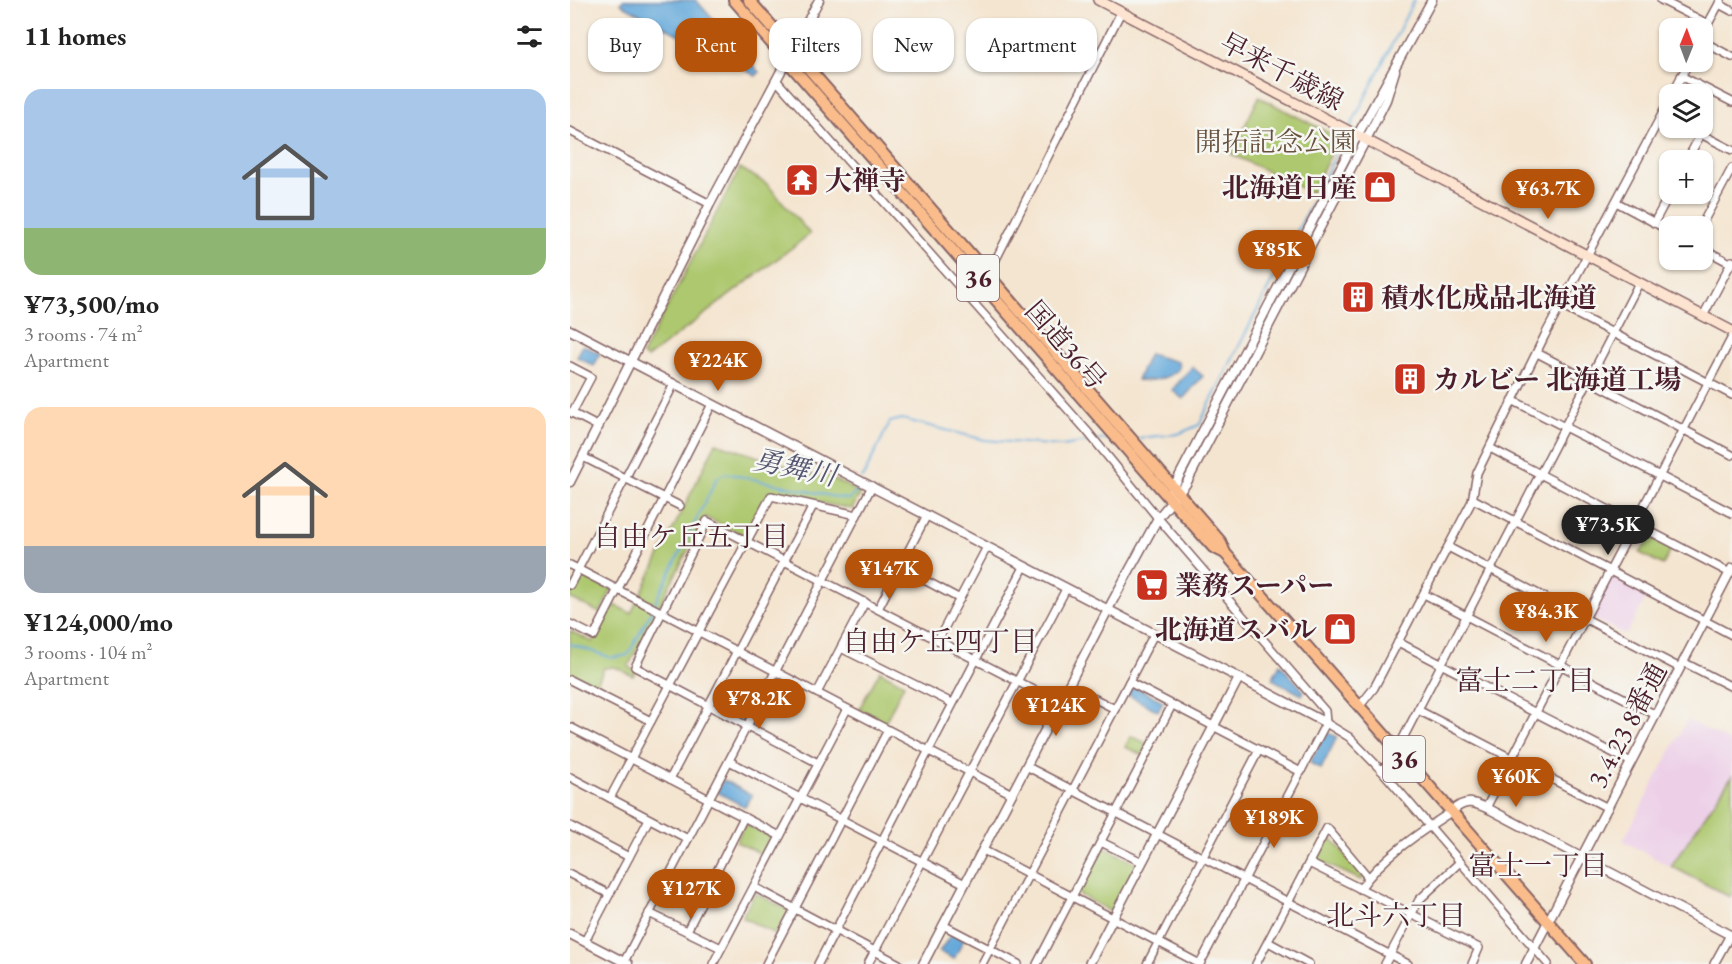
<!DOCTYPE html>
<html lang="en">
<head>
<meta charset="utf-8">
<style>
	:root { --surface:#fff; --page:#f6f6f6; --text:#222; --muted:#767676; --accent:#b45309 }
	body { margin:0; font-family:"EB Garamond","Noto Serif JP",serif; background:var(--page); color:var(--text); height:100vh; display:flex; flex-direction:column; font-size:22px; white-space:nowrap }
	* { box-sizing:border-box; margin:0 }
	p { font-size:20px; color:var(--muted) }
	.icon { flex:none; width:33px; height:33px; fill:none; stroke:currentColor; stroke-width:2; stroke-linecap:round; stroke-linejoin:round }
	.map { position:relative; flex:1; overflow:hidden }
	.sheet { display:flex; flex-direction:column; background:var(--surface); width:570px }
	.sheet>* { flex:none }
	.top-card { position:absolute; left:18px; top:18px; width:570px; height:54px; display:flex; gap:12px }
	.needle { width:39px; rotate:1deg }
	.tools { position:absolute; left:1089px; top:18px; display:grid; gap:12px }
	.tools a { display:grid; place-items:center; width:54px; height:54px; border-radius:12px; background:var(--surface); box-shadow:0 2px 4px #0004; font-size:30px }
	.price { position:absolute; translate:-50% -51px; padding:0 14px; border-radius:21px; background:var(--accent); color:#fff; font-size:20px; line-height:39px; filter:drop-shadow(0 2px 3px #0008) }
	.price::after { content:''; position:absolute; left:50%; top:36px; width:18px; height:14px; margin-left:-9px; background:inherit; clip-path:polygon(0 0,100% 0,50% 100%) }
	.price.active { background:#222; color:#fff }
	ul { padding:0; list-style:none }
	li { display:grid; align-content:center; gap:12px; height:318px; padding:0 24px }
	li span { display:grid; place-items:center; height:186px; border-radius:18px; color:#555 }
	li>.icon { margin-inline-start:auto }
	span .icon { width:108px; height:108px; fill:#fffc; stroke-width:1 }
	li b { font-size:26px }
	h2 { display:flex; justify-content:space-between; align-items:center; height:72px; padding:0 24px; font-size:26px }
	.tag { padding:0 21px; border-radius:18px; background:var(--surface); box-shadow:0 2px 4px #0004; font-size:21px; line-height:54px }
	.tag.active { background:var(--accent); color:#fff }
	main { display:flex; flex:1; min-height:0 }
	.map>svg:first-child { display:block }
	.built { fill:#edd0e8 }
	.green { fill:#adc86e; stroke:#7c744c; stroke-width:1.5 }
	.water { fill:#65a9da; stroke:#586482; stroke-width:1.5 }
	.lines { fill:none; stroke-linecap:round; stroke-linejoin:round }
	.stream { stroke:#65a9da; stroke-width:2 }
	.minor-casing { stroke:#866465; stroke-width:10 }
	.tertiary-casing { stroke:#866465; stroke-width:11 }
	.secondary-casing { stroke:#866465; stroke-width:12 }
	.trunk-casing { stroke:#866465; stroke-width:14 }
	.minor { stroke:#fff; stroke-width:7 }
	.tertiary { stroke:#fff; stroke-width:8 }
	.secondary { stroke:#fde4d1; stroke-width:9 }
	.trunk { stroke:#fabc8b; stroke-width:10 }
	.labels { text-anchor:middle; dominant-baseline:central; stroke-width:5; stroke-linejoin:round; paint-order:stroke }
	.shield { fill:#f6f6f2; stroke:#7e6067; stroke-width:1.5 }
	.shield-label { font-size:26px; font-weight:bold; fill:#4a1f2b }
	.street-label { font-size:27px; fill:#4a1f2b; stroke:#f6f6f2 }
	.park-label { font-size:27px; fill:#68523f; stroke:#f6f6f2 }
	.poi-label { font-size:27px; font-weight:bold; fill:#4a1f2b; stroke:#f6f6f2; text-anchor:start }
	.water-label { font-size:28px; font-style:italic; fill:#555671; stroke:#f6f6f2 }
	.neighbourhood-label { font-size:28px; fill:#4a1f2b; stroke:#f6f6f2 }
</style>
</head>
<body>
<main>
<section class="sheet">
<h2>11 homes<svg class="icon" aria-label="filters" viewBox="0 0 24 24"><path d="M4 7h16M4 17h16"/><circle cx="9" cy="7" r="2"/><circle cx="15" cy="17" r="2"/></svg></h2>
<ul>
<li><span style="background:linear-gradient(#a9c7e8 75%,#8fb573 0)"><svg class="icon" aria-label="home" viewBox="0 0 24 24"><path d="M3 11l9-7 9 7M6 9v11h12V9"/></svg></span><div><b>¥73,500/mo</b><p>3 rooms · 74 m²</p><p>Apartment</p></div></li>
<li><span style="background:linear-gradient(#ffd9b3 75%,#9aa5b1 0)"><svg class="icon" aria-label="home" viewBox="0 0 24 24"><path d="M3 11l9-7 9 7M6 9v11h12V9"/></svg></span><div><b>¥124,000/mo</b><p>3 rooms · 104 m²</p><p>Apartment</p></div></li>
</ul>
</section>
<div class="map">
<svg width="1162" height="964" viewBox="0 0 1162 964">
	<rect width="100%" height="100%" fill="#f6f6f2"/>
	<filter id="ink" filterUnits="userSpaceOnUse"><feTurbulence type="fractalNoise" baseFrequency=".0167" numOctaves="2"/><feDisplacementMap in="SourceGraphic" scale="12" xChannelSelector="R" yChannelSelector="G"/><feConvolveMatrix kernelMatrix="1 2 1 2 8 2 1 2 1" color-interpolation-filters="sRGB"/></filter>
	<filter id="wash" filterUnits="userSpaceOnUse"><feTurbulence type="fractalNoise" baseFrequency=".008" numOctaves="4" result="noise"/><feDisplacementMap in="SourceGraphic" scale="24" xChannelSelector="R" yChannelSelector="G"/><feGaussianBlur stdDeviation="1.35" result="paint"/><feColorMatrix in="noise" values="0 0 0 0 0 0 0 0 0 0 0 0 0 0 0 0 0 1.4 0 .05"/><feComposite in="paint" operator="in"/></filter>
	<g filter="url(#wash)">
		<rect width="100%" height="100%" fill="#f4e5d0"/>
		<!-- built -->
		<g class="built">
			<polygon points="1040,574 1078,594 1056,635 1019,616"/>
			<polygon points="1117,720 1162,743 1160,899 1053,841"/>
		</g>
		<!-- green -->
		<g class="green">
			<polygon points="689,97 769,138 741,193 661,154"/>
			<polygon points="170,168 197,184 240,234 77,358 72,355"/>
			<polygon points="146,443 250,477 255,475 291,493 282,509 199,493 175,536 135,517 58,667 66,671 63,676 45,667 34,668 26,686 0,675 0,631 23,642 42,604 61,613"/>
			<polygon points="1080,537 1102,548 1093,565 1070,553"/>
			<polygon points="10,574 42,589 30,613 0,598 0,593"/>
			<polygon points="310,671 334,684 315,723 289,709"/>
			<polygon points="561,736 578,744 573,755 555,747"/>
			<polygon points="1162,776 1162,893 1160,897 1101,866"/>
			<polygon points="175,824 205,838 196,856 166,842"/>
			<polygon points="757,837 760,837 794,875 791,880 745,859"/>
			<polygon points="532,846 568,864 541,912 507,893"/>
			<polygon points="185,893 220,911 207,935 172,917"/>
		</g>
		<!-- water -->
		<g class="water">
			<polygon points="53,0 126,0 189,72 186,76 51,4"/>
			<polygon points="13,345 30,354 24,366 7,357"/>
			<path d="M579,354L608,362L609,368C601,379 581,382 567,380Z"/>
			<polygon points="622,367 633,376 613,399 602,390"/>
			<polygon points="710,664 734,691 732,695 702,679"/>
			<polygon points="563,686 593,701 588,711 558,695"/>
			<polygon points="756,732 767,737 751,769 740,763"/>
			<polygon points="153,780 182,795 175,807 147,792"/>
			<polygon points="382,933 394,939 384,959 369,952"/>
		</g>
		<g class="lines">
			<!-- stream -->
			<g class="stream">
				<polyline points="780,128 844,0"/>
				<polyline points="569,438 608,434 629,425 777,133"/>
				<polyline points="529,440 540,439"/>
				<polyline points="292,479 320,422 332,419 415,440 492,446 523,441"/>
				<polyline points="84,605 147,478 155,473 270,498 279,499 288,491 290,484"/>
				<polyline points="0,644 42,658 58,655 82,610"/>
			</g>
		</g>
	</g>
	<g filter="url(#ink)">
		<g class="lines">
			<!-- minor casing -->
			<g class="minor-casing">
				<g id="minor">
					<polyline points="1091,0 1138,24"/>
					<polyline points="1149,4 1162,11"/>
					<polyline points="1132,35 1151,0"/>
					<polyline points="1132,41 1162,57"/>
					<polyline points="1111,76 1162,102"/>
					<polyline points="207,81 517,431 588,518 755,711 756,723 630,964"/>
					<polyline points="1102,94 1119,62"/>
					<polyline points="1119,128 1162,150"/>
					<polyline points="0,131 140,204"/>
					<polyline points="1117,160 1131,134"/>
					<polyline points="1046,202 1100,231"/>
					<polyline points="1084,223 1100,193"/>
					<polyline points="1131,226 1162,168"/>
					<polyline points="1132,248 1162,264"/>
					<polyline points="417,277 551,12"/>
					<polyline points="991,306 1162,395"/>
					<polyline points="1133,316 1162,261"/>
					<polyline points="969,354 1162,455"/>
					<polyline points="0,366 21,377 2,413"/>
					<polyline points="944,401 1162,513"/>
					<polyline points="0,412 29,427"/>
					<polyline points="920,448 1160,573"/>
					<polyline points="13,457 110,506"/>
					<polyline points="903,499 1162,635"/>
					<polyline points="878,547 1110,668"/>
					<polyline points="0,565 442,794"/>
					<polyline points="330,567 390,599"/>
					<polyline points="0,585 104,384"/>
					<polyline points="854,594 1086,715"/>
					<polyline points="308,609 357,515"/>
					<polyline points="0,624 24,636 142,404"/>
					<polyline points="368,640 417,547"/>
					<polyline points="828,642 1061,762"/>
					<polyline points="271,648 382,703"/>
					<polyline points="1113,662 1162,687"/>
					<polyline points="0,680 81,721"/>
					<polyline points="559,682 731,772"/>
					<polyline points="498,685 545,709"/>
					<polyline points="247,693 295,602"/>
					<polyline points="789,707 804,688 902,501 907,473 975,335 1100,99"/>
					<polyline points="848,710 1038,808"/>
					<polyline points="756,723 779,737 813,772 978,964"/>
					<polyline points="0,727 210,836"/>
					<polyline points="827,750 1069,283"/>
					<polyline points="159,761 395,884"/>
					<polyline points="248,763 65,667 137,521 489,703"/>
					<polyline points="456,766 838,964"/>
					<polyline points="811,770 831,754"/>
					<polyline points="0,777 118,839"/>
					<polyline points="100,779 243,506"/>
					<polyline points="40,798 201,496 287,515"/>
					<polyline points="916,808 1162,337"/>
					<polyline points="0,826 59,857"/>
					<polyline points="531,842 572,862"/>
					<polyline points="413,850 630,964"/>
					<polyline points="739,863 909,948 902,964"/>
					<polyline points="0,874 39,894"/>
					<polyline points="184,887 329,964"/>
					<path d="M790,889C811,858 850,832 881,812"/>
					<polyline points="79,913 151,948"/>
					<polyline points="373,925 448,964"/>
					<polyline points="117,931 174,817"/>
					<polyline points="15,941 79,819"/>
					<polyline points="698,942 739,964"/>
					<polyline points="54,962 302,486"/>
					<polyline points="143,964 277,709"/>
					<polyline points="196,964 318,730"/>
					<polyline points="248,964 454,567"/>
					<polyline points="298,964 496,589"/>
					<polyline points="412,964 584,634"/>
					<polyline points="467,964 602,705"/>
					<polyline points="577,964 689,750"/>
					<polyline points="686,964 757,828 798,877"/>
					<polyline points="815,964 849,900 890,862"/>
					<polyline points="1144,964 1160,935"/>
				</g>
			</g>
			<!-- tertiary casing -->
			<g class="tertiary-casing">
				<g id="tertiary">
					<polyline points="0,330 756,723"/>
					<polyline points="0,482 140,204 249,0"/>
					<polyline points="602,490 787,136 862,0"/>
					<path d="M881,812C896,798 904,802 921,810L1162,936"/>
					<polyline points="0,934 58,964"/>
					<polyline points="353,964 542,602 588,518 616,484 801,130 816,100 825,71"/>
					<polyline points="519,964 669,678"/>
					<polyline points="956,964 1162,568"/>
				</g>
			</g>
			<!-- secondary casing -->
			<g class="secondary-casing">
				<polyline id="secondary" points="528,0 1162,331"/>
			</g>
			<!-- trunk casing -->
			<g class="trunk-casing">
				<g id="trunk">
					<polyline points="164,0 601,500 643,547 655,553"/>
					<polyline points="179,0 650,541 655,553 1015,964"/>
				</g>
			</g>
			<!-- minor -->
			<use href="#minor" class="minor"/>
			<!-- tertiary -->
			<use href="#tertiary" class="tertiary"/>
			<!-- secondary -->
			<use href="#secondary" class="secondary"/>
			<!-- trunk -->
			<use href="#trunk" class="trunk"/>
		</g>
	</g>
	<!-- icons -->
	<defs>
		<g id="temple-square" transform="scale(1.725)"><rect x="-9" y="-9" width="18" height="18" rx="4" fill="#c8321e" stroke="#f6f6f2"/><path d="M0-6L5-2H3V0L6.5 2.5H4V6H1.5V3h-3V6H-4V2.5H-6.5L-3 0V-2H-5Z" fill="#fff"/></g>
		<g id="shop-square" transform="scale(1.725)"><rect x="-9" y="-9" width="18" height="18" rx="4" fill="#c8321e" stroke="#f6f6f2"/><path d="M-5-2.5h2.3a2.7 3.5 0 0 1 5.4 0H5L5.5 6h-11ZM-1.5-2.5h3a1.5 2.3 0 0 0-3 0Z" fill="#fff"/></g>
		<g id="building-square" transform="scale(1.725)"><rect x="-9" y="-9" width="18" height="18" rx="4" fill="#c8321e" stroke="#f6f6f2"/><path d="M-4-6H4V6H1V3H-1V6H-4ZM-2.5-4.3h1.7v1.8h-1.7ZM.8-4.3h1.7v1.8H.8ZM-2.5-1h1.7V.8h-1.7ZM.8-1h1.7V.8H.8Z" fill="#fff"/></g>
		<g id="supermarket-square" transform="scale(1.725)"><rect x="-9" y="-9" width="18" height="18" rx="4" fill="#c8321e" stroke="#f6f6f2"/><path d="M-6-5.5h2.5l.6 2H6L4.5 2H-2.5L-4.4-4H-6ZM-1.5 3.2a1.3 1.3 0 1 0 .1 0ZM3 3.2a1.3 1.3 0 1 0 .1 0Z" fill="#fff"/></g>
	</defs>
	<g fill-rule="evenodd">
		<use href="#temple-square" x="232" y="180"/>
		<use href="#shop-square" x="810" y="187"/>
		<use href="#building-square" x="788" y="297"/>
		<use href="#building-square" x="840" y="379"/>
		<use href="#supermarket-square" x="582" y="585"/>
		<use href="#shop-square" x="770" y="629"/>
	</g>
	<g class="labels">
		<!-- shield labels -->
		<g class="shield">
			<rect x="387" y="255" width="42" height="46" rx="4.5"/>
			<rect x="813" y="736" width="42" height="46" rx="4.5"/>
		</g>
		<g class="shield-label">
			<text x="408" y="278">36</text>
			<text x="834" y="759">36</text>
		</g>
		<!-- street labels -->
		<g class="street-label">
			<text transform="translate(712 71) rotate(28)">早来千歳線</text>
			<text transform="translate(496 345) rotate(49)">国道36号</text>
			<text transform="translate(1057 725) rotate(-62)">3.4.23 8番通</text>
		</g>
		<!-- park labels -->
		<g class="park-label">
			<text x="706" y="141">開拓記念公園</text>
		</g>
		<!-- poi labels -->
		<g class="poi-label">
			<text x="255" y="180">大禅寺</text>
			<text x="787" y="187" text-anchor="end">北海道日産</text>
			<text x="811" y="297">積水化成品北海道</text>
			<text x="863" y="379">カルビー 北海道工場</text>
			<text x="605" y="585">業務スーパー</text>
			<text x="747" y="629" text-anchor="end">北海道スバル</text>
		</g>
		<!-- water labels -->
		<g class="water-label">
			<text transform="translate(225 467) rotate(12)">勇舞川</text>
		</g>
		<!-- neighbourhood labels -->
		<g class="neighbourhood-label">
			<text x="121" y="536">自由ケ丘五丁目</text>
			<text x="370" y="641">自由ケ丘四丁目</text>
			<text x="955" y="680">富士二丁目</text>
			<text x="968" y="865">富士一丁目</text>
			<text x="826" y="915">北斗六丁目</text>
		</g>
	</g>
</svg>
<div class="tools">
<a><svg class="needle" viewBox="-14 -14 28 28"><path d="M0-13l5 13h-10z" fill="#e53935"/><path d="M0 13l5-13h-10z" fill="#767676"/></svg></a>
<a><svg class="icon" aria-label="layers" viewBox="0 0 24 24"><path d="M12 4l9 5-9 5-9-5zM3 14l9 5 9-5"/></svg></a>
<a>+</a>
<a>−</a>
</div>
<b class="price" style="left:978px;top:220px">¥63.7K</b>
<b class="price" style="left:707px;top:281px">¥85K</b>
<b class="price" style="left:148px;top:392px">¥224K</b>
<b class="price active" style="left:1038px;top:556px">¥73.5K</b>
<b class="price" style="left:319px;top:600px">¥147K</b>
<b class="price" style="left:976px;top:643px">¥84.3K</b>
<b class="price" style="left:189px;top:730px">¥78.2K</b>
<b class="price" style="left:486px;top:737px">¥124K</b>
<b class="price" style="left:946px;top:808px">¥60K</b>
<b class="price" style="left:704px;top:849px">¥189K</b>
<b class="price" style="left:121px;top:920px">¥127K</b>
<div class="top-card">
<a class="tag">Buy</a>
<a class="tag active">Rent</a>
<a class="tag">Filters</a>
<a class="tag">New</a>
<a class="tag">Apartment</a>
</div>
</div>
</main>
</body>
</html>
